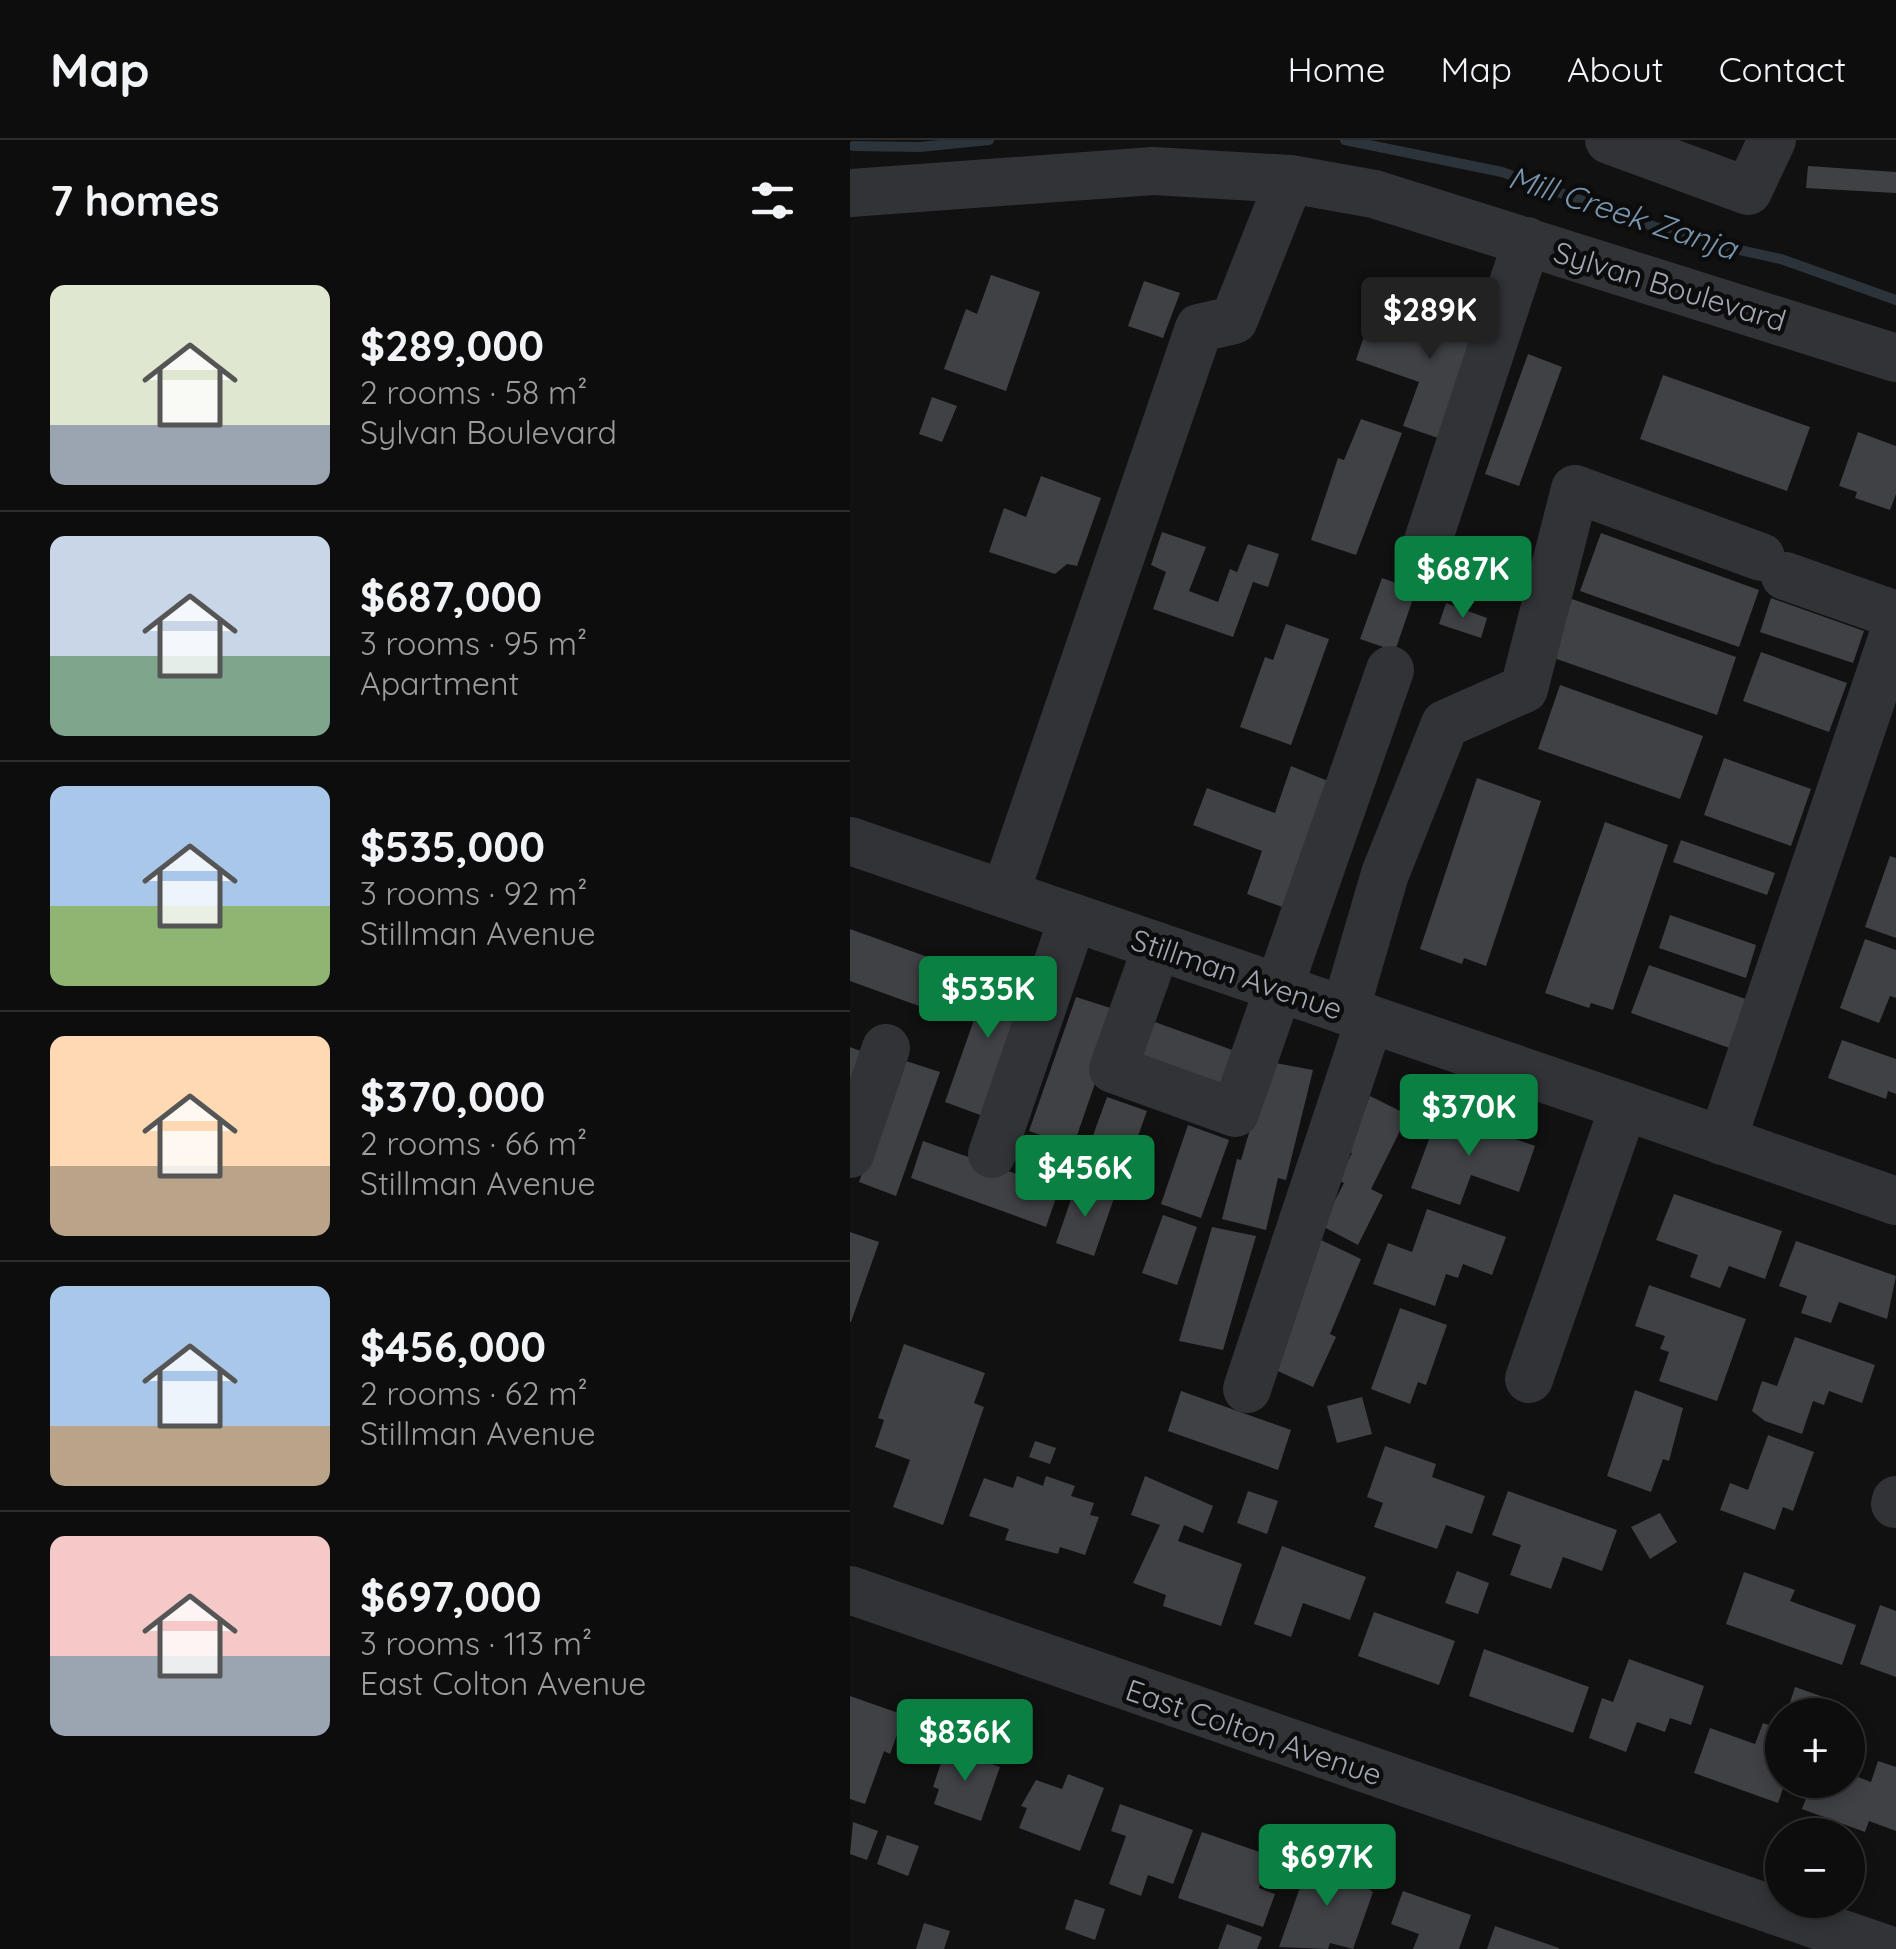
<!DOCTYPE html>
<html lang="en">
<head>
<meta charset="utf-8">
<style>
	:root { --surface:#0d0d0e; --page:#161617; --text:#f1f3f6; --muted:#9a9c9e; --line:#2d2d2e; --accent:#0b8043 }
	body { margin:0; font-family:Quicksand,sans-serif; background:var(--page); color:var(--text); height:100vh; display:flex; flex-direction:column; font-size:38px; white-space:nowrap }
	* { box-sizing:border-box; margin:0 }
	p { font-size:32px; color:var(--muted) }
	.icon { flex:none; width:55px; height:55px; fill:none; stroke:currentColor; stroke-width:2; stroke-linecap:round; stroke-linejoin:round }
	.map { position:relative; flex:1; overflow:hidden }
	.sheet { display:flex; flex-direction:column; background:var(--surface); width:850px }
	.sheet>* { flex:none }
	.buttons { position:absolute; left:915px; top:1558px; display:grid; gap:20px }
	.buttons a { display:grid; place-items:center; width:100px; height:100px; border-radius:50%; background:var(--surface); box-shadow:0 5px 15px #0003,0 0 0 2px var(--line); font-size:50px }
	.price { position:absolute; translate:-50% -85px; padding:0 22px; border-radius:10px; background:var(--accent); color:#fff; font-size:32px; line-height:65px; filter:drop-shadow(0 2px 5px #0008) }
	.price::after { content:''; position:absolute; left:50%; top:60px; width:30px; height:22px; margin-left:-15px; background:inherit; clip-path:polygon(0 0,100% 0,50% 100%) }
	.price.on { background:#222; color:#fff }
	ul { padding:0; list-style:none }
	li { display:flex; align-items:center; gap:30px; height:250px; padding:0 50px }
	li+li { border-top:2px solid var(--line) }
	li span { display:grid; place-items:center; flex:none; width:280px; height:200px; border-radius:15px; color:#555 }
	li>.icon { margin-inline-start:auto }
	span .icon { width:120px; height:120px; fill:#fffc; stroke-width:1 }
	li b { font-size:42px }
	h2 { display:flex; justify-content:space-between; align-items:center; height:120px; padding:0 50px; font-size:42px }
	header { display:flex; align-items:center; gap:60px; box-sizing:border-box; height:140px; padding:0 50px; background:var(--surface); border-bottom:2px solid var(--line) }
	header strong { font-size:48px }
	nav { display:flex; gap:55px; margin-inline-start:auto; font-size:35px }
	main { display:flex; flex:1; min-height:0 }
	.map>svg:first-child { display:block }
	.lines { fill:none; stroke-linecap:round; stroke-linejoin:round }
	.stream { stroke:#2b343a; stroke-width:10 }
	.building { fill:#404145 }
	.minor { stroke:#323337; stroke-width:48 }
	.labels { text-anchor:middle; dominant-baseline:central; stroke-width:9; stroke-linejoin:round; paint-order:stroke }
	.street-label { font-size:30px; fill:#a2a8b3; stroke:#0c0c0d }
	.water-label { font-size:32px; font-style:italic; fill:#7996ae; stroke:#0c0c0d }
</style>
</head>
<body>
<header>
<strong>Map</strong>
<nav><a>Home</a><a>Map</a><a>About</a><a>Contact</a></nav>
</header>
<main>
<section class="sheet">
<h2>7 homes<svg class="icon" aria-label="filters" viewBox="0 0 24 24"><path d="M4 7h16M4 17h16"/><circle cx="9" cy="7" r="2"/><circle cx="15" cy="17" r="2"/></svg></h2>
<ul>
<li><span style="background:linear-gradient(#dfe7d0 70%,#9aa5b1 0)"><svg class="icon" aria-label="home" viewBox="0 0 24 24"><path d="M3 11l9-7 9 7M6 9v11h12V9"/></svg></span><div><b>$289,000</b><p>2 rooms · 58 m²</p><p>Sylvan Boulevard</p></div></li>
<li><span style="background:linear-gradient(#c9d6e8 60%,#7fa58c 0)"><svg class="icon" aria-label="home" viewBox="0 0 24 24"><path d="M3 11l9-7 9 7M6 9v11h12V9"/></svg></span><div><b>$687,000</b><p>3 rooms · 95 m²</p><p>Apartment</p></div></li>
<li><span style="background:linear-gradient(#a9c7e8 60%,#8fb573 0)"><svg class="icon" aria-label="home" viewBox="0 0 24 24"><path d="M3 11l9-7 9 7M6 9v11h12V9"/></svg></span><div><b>$535,000</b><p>3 rooms · 92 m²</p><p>Stillman Avenue</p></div></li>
<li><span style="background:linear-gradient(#ffd9b3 65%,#b9a48a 0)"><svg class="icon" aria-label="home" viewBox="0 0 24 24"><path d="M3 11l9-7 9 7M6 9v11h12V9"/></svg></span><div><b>$370,000</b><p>2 rooms · 66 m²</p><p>Stillman Avenue</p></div></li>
<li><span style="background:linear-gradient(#a9c7e8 70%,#b9a48a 0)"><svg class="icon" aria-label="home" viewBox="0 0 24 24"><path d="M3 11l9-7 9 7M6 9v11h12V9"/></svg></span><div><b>$456,000</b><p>2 rooms · 62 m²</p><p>Stillman Avenue</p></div></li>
<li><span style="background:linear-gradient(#f6c9c9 60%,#9aa5b1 0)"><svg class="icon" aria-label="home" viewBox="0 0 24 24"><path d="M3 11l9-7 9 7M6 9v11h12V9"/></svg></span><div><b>$697,000</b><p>3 rooms · 113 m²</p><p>East Colton Avenue</p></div></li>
</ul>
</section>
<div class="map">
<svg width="1046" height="1809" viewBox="0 0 1046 1809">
	<rect width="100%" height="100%" fill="#111112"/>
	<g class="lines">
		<!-- stream -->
		<g class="stream">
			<polyline points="495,0 652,32 839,99 931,119 1046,160"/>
			<polyline points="3,6 70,7 139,0"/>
		</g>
	</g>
	<!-- building -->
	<g class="building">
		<polygon points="958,26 1046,32 1046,53 956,48"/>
		<polygon points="141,135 190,152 156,251 94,229 116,169 127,174"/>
		<polygon points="294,141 330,153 313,198 278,186"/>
		<polygon points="599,157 642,171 597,301 553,286 569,242 506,220 521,176 584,198"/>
		<polygon points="678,214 712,227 669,346 635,334"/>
		<polygon points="813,235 960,287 937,351 790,299"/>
		<polygon points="82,257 107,266 92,302 69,294"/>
		<polygon points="511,279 552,293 506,415 461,400 488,318 494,320"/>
		<polygon points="1008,292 1046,306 1046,354 1040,370 1005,358 1007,352 989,346"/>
		<polygon points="191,336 251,358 227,426 217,424 205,434 139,412 154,368 176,377"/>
		<polygon points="312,392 356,407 339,451 368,462 380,429 387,432 398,404 429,414 418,447 403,442 383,497 303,469 316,432 301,425"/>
		<polygon points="751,393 909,450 889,507 730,451"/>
		<polygon points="532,438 566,450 545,511 510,499"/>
		<polygon points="921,458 1014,491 1003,523 910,492"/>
		<polygon points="722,459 886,517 867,575 701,517"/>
		<polygon points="596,463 637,478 631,498 589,484"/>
		<polygon points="436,484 479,499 441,605 390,587 415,517 423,520"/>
		<polygon points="911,512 997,543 979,592 893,561"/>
		<polygon points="710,545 853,596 830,659 688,609"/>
		<polygon points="874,618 961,649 941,706 854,675"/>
		<polygon points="441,626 478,641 435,768 397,754 412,711 343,685 357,648 425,673"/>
		<polygon points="627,638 691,661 636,826 614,818 612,824 570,809"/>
		<polygon points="755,682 818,705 763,870 741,863 739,868 695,853"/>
		<polygon points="831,700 925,733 917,755 823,722"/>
		<polygon points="1040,716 1046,718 1046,798 1015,787"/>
		<polygon points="820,775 906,805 896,838 809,808"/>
		<polygon points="0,789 111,829 94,875 0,841"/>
		<polygon points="1015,799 1046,810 1046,858 1040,856 1029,883 990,868"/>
		<polygon points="799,825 904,862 885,910 781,873"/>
		<polygon points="143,826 181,840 133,976 95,962"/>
		<polygon points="226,857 270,871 223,1007 179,991"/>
		<polygon points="291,877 399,916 386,950 278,912"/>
		<polygon points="992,900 1046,919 1046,954 1038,951 1036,959 978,938"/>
		<polygon points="0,907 13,912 0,946"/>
		<polygon points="53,920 90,932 46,1056 9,1042"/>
		<polygon points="420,922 463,930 436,1040 428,1038 416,1090 372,1079 387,1019 391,1020"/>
		<polygon points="520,956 558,975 521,1049 533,1055 508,1105 472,1086 494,1043 488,1040 502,1013 496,1010"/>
		<polygon points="257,957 297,971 269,1049 229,1034"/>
		<polygon points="589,972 685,1006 669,1052 621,1035 610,1065 561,1048"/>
		<polygon points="338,985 379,1000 351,1078 311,1064"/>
		<polygon points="73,1001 209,1049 196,1087 61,1038"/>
		<polygon points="226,1045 264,1058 244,1116 206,1103"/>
		<polygon points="824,1054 932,1091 915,1139 879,1126 870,1148 840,1137 848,1115 806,1100"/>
		<polygon points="577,1069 656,1097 642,1135 613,1124 608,1138 596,1134 585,1166 523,1144 538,1103 562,1112"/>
		<polygon points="313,1075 347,1087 327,1145 292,1133"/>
		<polygon points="362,1087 406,1096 373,1210 329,1201"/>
		<polygon points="0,1092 29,1102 1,1182 0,1182"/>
		<polygon points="469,1099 511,1119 480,1194 486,1197 463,1247 421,1228"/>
		<polygon points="946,1101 1046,1136 1037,1179 989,1162 981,1183 951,1173 957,1156 929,1146"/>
		<polygon points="799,1145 896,1179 867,1261 809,1241 819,1212 810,1209 815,1196 785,1186"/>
		<polygon points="550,1168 597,1185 576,1245 568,1242 560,1264 521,1249"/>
		<polygon points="945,1197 1025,1225 1012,1263 979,1251 974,1265 963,1261 952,1294 915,1281 902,1271 912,1241 927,1246"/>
		<polygon points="54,1204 135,1233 124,1263 134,1267 93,1385 43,1367 60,1320 25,1307 34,1280 28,1278"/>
		<polygon points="785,1250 833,1268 819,1321 813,1319 801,1352 757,1336"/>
		<polygon points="331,1251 441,1290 428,1330 318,1291"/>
		<polygon points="512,1257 522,1294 487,1303 477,1266"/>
		<polygon points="918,1295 964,1312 943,1371 933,1367 925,1390 870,1370 880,1343 898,1350"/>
		<polygon points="185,1301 206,1308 200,1324 179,1317"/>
		<polygon points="535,1306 586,1324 582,1337 635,1356 622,1394 596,1385 587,1409 524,1387 533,1363 517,1357"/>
		<polygon points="167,1336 193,1346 196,1336 225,1346 221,1356 244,1363 240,1375 249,1377 235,1415 210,1407 208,1414 155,1400 159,1389 119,1376 134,1338 163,1348"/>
		<polygon points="295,1336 363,1366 353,1393 334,1385 328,1401 392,1424 371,1486 313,1466 316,1455 283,1443 310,1385 281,1375"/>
		<polygon points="398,1351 428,1361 417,1394 387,1383"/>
		<polygon points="658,1351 767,1390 752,1431 713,1417 701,1449 660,1435 671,1405 642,1395"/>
		<polygon points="810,1373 827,1402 800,1419 781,1387"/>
		<polygon points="432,1406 516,1437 500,1480 453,1463 441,1497 404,1484"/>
		<polygon points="607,1431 639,1443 628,1474 595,1463"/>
		<polygon points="894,1432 945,1450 940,1461 1006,1485 992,1525 876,1484"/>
		<polygon points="1030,1465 1046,1471 1046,1537 1010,1524"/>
		<polygon points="524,1472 605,1501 589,1545 508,1516"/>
		<polygon points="634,1509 739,1547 723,1593 619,1556"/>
		<polygon points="779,1519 854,1546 841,1585 820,1578 815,1592 787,1582 776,1612 739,1598 752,1558 763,1562"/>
		<polygon points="945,1547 979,1559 973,1575 936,1575"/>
		<polygon points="0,1556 54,1575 40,1614 34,1611 15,1664 0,1659"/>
		<polygon points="913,1583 932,1590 936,1640 928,1663 844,1633 860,1588 905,1604"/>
		<polygon points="96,1608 150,1627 131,1681 84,1664 89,1649 83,1647"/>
		<polygon points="1028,1621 1046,1627 1046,1691 1019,1681 1015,1692 952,1669 963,1640 998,1640 998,1633 1021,1642"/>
		<polygon points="218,1634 254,1648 230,1711 169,1688 177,1668 171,1666 186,1640 212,1649"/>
		<polygon points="270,1664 343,1690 323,1744 298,1735 291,1756 259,1744 276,1696 261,1691"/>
		<polygon points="3,1682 28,1691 17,1720 0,1714"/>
		<polygon points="352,1692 421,1716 409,1748 425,1754 413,1787 328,1758"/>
		<polygon points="37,1695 69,1706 58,1736 27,1724"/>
		<polygon points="460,1719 509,1736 507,1741 523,1752 503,1809 480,1803 478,1809 429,1807"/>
		<polygon points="553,1751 621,1775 609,1809 563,1809 569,1794 541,1784"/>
		<polygon points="225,1759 255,1769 245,1800 215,1789"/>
		<polygon points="74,1783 100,1791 94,1809 66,1809"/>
		<polygon points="377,1784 412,1797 407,1809 368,1809"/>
		<polygon points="645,1786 709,1808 709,1809 637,1809"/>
	</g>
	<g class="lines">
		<!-- minor -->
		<g class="minor">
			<polyline points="759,0 898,51 922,0"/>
			<polyline points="0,53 303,31 440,39 524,54 1046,218"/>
			<polyline points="569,428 677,101"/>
			<polyline points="935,436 1046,475"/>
			<polyline points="0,701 774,966"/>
			<polyline points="155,754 349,188 384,180 440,39"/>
			<polyline points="307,806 263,929 385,973 540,530"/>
			<polyline points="495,871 535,734 595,584 674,549 725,349 911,417"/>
			<polyline points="872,1001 1046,487"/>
			<polyline points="0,1014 36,908"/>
			<polyline points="142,1014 223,778"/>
			<polyline points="679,1239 774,966 1046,1061"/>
			<polyline points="397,1249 520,879"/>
			<polyline points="1045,1364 1046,1360"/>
			<polyline points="0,1450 1036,1809"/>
		</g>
	</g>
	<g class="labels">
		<!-- street labels -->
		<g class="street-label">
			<text transform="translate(820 146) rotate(17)">Sylvan Boulevard</text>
			<text transform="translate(387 834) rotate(19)">Stillman Avenue</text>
			<text transform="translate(404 1592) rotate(19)">East Colton Avenue</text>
		</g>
		<!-- water labels -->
		<g class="water-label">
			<text transform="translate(773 72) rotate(18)">Mill Creek Zanja</text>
		</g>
	</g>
</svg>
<div class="buttons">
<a>+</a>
<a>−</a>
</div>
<b class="price on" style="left:580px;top:222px">$289K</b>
<b class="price" style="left:613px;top:481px">$687K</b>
<b class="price" style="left:138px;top:901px">$535K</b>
<b class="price" style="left:619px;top:1019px">$370K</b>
<b class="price" style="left:235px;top:1080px">$456K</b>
<b class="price" style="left:115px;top:1644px">$836K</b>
<b class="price" style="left:477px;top:1769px">$697K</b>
</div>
</main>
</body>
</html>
